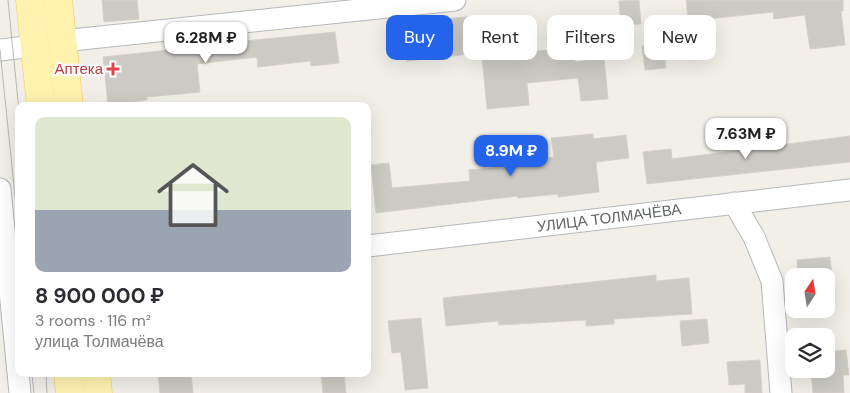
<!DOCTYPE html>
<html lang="en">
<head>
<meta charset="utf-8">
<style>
	:root { --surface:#fff; --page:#f7f7f7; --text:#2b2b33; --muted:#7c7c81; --accent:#2563eb }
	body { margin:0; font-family:"DM Sans",sans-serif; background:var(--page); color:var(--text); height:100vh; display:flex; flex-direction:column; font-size:19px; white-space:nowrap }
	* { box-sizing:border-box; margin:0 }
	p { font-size:16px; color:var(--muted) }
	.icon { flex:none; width:28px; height:28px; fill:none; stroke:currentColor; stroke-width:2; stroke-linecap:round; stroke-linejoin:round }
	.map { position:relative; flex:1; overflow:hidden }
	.details { position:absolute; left:15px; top:102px; width:356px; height:275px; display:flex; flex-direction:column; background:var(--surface); border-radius:10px; box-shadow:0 5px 20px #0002 }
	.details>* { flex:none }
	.hud { position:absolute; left:386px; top:15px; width:389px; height:45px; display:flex; gap:10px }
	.needle { width:32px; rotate:12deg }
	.buttons { position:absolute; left:785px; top:268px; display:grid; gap:10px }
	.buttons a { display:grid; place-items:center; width:50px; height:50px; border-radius:10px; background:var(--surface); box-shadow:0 5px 20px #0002; font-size:25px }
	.price { position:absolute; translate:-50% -42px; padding:0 11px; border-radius:10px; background:#fff; color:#222; font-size:16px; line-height:32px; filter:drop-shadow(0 1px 2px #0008) }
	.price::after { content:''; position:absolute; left:50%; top:30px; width:15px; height:11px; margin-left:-8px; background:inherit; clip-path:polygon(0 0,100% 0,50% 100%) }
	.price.active { background:var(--accent); color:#fff }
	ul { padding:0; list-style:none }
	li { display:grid; align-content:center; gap:10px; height:265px; padding:0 20px }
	li span { display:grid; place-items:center; height:155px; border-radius:10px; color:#555 }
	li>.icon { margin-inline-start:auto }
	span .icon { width:90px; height:90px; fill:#fffc; stroke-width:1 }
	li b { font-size:21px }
	.tag { padding:0 18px; border-radius:10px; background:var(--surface); box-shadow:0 5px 20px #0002; font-size:18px; line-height:45px }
	.tag.active { background:var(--accent); color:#fff }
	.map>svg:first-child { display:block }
	.building { fill:#cccac5; stroke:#d6d1c6 }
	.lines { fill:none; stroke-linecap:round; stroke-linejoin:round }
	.minor-casing { stroke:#b5b8bc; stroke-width:23 }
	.major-casing { stroke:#f2c960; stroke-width:29 }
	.minor { stroke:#fff; stroke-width:21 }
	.major { stroke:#fff2af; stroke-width:28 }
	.tram { stroke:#b6b7b8; stroke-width:1 }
	.health-dot { fill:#e0444e; stroke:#fff; stroke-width:2 }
	.labels { text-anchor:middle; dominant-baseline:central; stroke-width:4.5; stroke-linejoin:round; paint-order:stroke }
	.health-label { font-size:15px; fill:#be3a42; stroke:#fff; text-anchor:end }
	.street-label { font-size:15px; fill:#5f6368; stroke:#fff }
</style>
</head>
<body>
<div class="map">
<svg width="850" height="393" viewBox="0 0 850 393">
	<rect width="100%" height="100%" fill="#f1efe8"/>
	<!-- building -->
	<g class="building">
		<polygon points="102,0 137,0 139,19 104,22"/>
		<polygon points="639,0 641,24 621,25 619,1"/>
		<polygon points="686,0 843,0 843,11 841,11 845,45 810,49 805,15 774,19 773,12 708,19 709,24 689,27"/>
		<polygon points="474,16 478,53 407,61 403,24"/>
		<polygon points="335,32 339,63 311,66 310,61 258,67 257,57 197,64 200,92 147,97 147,100 108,105 103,57 215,45 214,40 245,36 245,41"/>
		<polygon points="572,32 575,62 604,58 608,99 581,101 578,78 527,83 529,105 487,109 482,56 548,50 547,34"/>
		<polygon points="663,44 666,68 645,70 642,46"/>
		<polygon points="593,134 593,139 626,135 629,158 596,162 599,192 558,197 558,194 518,198 518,196 376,213 371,165 389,163 392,188 470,181 469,170 515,166 515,161 554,157 551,138"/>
		<polygon points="850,136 850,162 647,184 643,152 671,149 672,159"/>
		<polygon points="830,257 832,276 798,276 797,260"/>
		<polygon points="656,275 656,281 689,278 692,314 614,319 614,324 586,326 586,320 499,325 498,321 446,326 443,298"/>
		<polygon points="421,318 428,388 405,390 401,352 392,353 388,321"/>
		<polygon points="707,319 709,343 682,346 680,321"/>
		<polygon points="846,350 849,375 843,375 844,393 813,393 811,369 826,369 826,352"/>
		<polygon points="760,360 762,393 745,393 745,384 729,385 727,362"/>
		<polygon points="158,374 191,374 193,393 160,393"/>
		<polygon points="321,374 344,374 346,393 323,393"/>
	</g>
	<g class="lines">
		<!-- minor casing -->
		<g class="minor-casing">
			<g id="minor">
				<polyline points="62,41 455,0"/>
				<polyline points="0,50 34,46"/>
				<polyline points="0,189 20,393"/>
				<polyline points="734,203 754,237 772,281 781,393"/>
				<polyline points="368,246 850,190"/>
			</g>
		</g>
		<!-- major casing -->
		<g class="major-casing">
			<g id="major">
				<polyline points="30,0 41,106"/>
				<polyline points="58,0 69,106"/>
				<polyline points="68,374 70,393"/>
				<polyline points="96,374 98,393"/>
			</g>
		</g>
		<!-- minor -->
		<use href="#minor" class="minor"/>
		<!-- major -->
		<use href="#major" class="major"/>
		<!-- tram -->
		<g class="tram">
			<polyline points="8,0 19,111"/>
			<polyline points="0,50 19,235"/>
			<polyline points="32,374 34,393"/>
			<polyline points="46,374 47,393"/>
		</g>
	</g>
	<!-- markers -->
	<path class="health-dot" d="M110.5 61.5h5v5h5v5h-5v5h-5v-5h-5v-5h5z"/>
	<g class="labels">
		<!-- health labels -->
		<g class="health-label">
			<text x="103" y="69">Аптека</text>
		</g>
		<!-- street labels -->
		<g class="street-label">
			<text transform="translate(609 218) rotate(-7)">УЛИЦА ТОЛМАЧЁВА</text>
		</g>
	</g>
</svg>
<div class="buttons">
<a><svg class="needle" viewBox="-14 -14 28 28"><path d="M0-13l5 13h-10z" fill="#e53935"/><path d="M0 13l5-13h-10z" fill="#7c7c81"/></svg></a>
<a><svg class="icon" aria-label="layers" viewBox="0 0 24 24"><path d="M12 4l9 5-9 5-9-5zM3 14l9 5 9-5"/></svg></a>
</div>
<b class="price" style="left:206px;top:64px">6.28M ₽</b>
<b class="price" style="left:746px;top:160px">7.63M ₽</b>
<b class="price active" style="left:511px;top:177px">8.9M ₽</b>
<div class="hud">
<a class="tag active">Buy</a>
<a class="tag">Rent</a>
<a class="tag">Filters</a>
<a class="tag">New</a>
</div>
<section class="details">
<ul>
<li><span style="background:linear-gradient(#dfe7d0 60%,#9aa5b1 0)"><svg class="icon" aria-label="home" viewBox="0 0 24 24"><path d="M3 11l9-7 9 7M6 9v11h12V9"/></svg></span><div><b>8 900 000 ₽</b><p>3 rooms · 116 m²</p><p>улица Толмачёва</p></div></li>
</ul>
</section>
</div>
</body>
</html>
